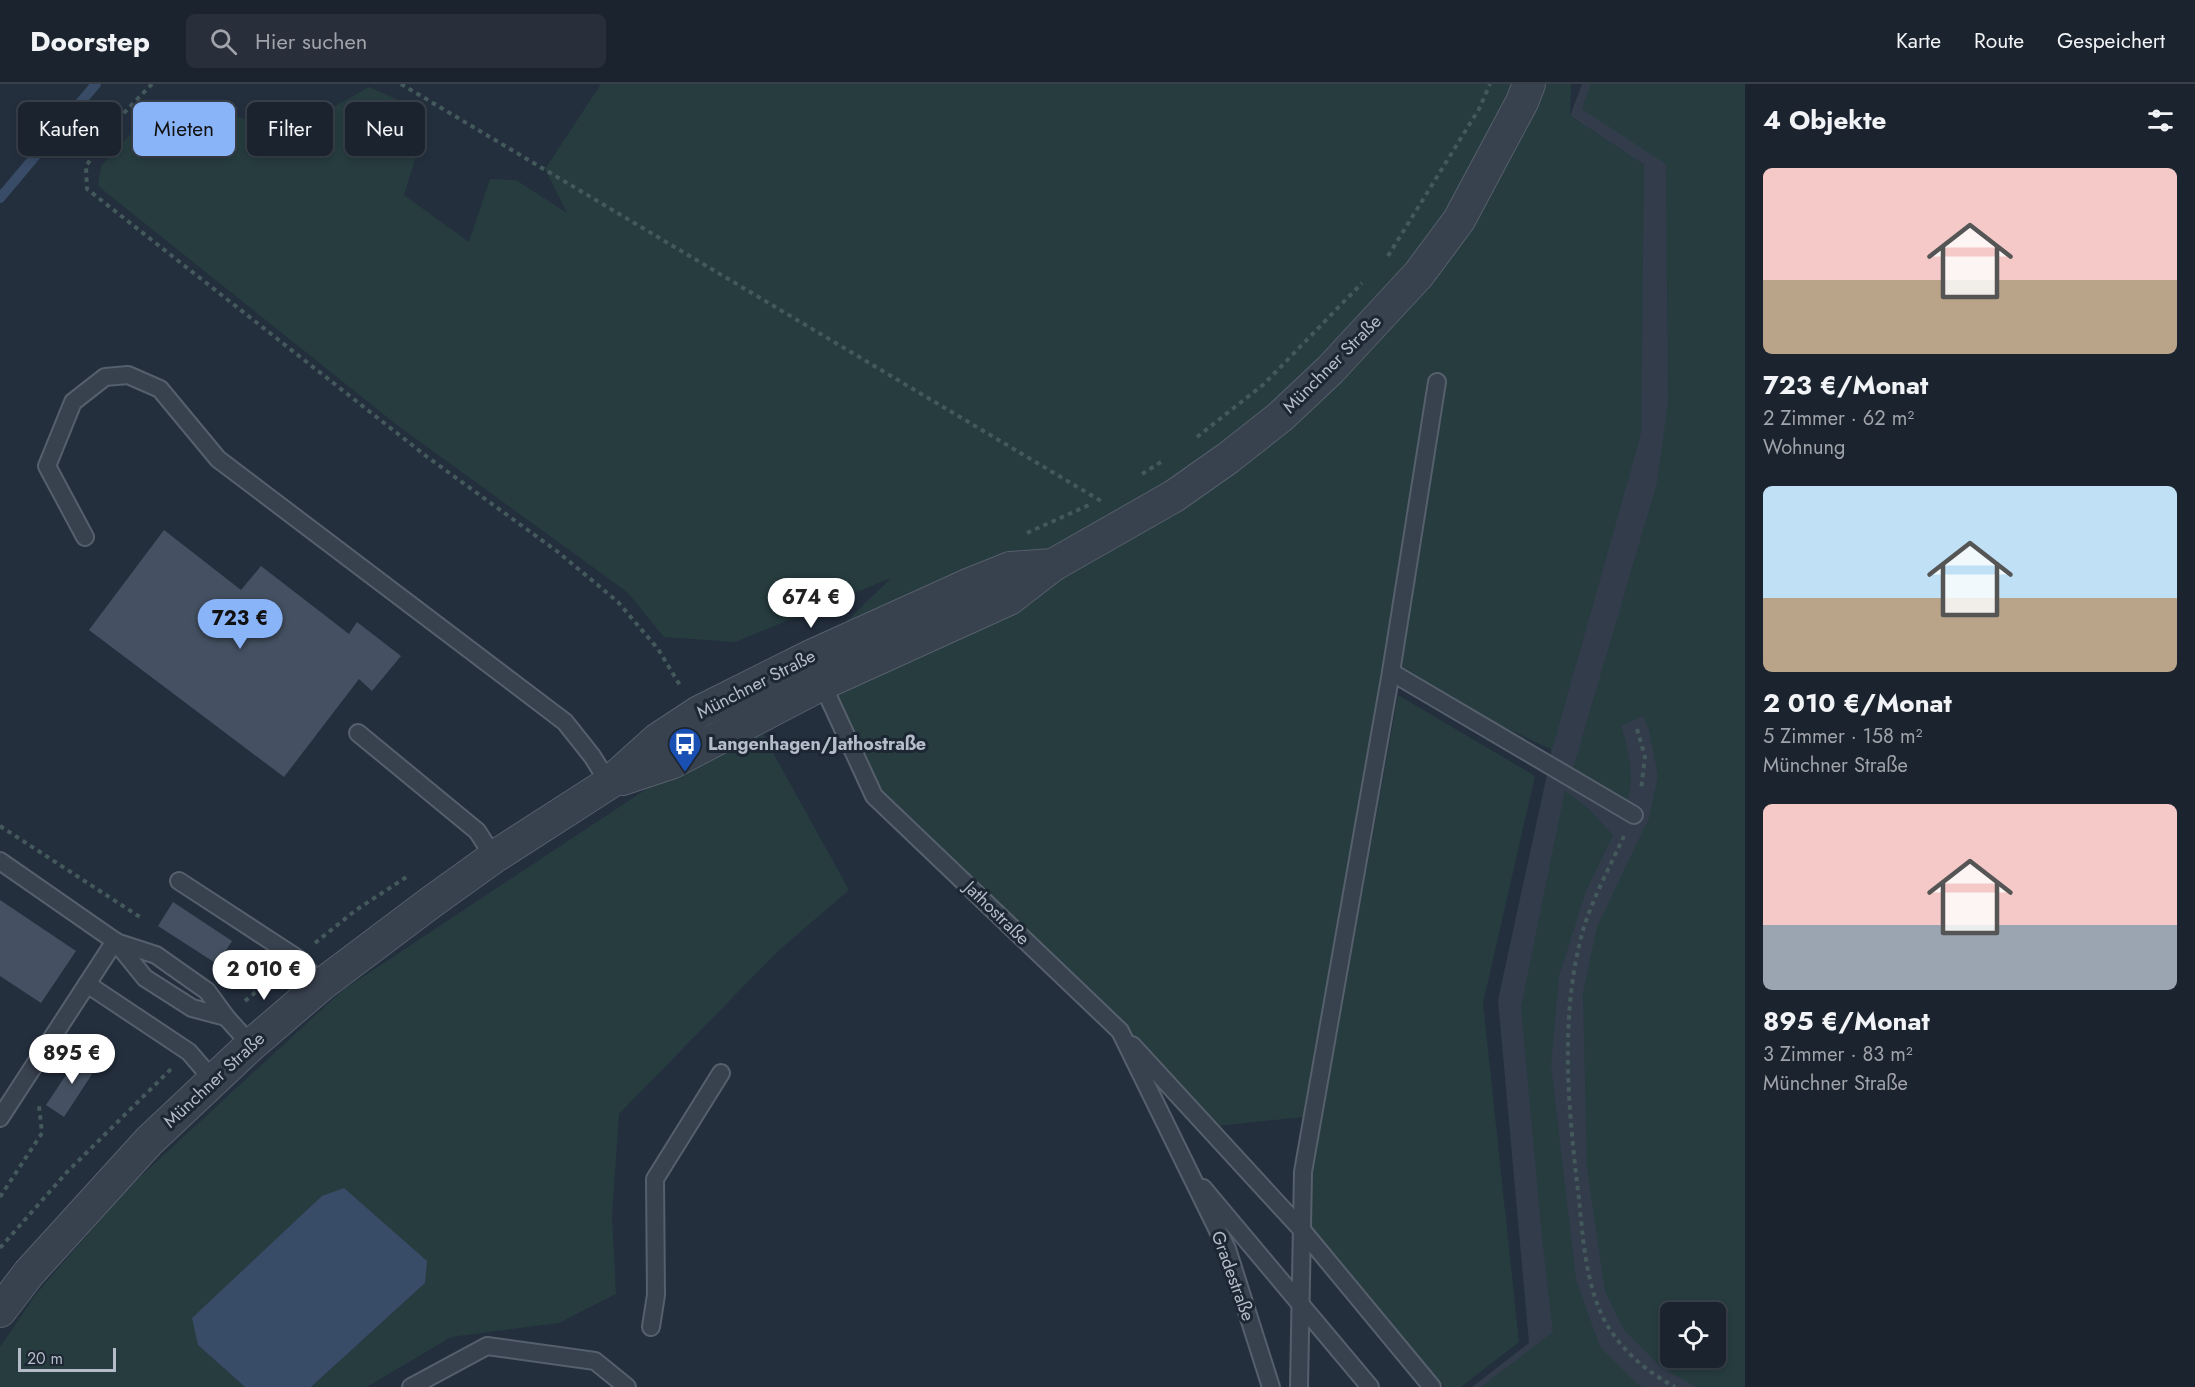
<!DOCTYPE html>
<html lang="de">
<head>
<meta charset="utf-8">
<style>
	:root { --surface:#1b232e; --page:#282f3a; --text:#f1f3f6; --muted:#a0a4aa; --line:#39404a; --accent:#8ab4f8 }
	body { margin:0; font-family:Jost,sans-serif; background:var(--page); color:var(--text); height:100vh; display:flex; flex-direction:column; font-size:22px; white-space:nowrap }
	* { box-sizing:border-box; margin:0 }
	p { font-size:20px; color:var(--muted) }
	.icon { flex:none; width:33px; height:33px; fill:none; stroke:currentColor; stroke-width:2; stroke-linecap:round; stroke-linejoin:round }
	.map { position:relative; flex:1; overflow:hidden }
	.side { display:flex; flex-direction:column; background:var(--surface); width:450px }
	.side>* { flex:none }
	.guide { position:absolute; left:18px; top:18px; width:570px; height:54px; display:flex; gap:12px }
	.controls { position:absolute; left:1660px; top:1218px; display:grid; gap:12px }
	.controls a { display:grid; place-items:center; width:66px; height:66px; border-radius:9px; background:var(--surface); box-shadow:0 3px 9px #0003,0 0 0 2px var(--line); font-size:30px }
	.scale { position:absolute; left:18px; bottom:15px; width:98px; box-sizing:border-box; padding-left:6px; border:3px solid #b4bcc9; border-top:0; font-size:16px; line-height:21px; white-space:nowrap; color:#b4bcc9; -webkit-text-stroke:4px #1d2633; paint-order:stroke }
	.price { position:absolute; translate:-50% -51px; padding:0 14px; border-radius:21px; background:#fff; color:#222; font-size:20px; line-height:39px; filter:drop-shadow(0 2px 3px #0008) }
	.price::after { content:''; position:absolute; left:50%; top:36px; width:18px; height:14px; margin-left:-9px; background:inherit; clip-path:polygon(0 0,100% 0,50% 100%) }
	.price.current { background:var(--accent); color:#111 }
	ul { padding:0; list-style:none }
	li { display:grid; align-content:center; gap:12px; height:318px; padding:0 18px }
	li span { display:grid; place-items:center; height:186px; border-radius:9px; color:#555 }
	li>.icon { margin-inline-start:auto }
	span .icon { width:108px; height:108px; fill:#fffc; stroke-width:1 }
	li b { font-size:26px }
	h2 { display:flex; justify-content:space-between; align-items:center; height:72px; padding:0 18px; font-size:26px }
	.chip { padding:0 21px; border-radius:9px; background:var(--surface); box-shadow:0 3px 9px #0003,0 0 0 2px var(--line); font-size:21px; line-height:54px }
	.chip.current { background:var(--accent); color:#111 }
	header { display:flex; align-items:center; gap:36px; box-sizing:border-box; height:84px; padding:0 30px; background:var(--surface); border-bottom:2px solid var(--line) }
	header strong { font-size:28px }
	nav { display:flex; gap:33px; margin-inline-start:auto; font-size:21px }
	.search { width:420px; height:54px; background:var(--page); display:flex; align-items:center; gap:15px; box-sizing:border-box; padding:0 21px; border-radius:9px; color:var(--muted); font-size:22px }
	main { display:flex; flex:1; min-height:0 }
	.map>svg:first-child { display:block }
	.airport { fill:#323c4b; fill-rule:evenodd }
	.green { fill:#263c3f; fill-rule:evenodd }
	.water { fill:#394c67 }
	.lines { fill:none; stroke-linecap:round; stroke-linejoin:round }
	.stream { stroke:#394c67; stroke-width:10 }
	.building { fill:#455162 }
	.service-casing { stroke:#565f6c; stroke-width:20 }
	.minor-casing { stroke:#565f6c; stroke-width:34 }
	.path { stroke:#44595c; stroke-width:4; stroke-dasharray:4.5 4.5; stroke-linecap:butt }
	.service { stroke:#38414e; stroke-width:16 }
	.minor { stroke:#38414e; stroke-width:32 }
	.labels { text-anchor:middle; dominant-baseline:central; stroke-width:6; stroke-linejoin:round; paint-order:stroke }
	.street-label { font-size:18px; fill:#b4bcc9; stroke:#1d2633 }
	.poi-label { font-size:18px; font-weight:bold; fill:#b4bcc9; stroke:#1d2633; text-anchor:start }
</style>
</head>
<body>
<header>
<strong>Doorstep</strong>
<div class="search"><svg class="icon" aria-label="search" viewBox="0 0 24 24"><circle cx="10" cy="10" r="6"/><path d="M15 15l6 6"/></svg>Hier suchen</div>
<nav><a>Karte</a><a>Route</a><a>Gespeichert</a></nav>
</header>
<main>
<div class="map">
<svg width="1745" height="1303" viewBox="0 0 1745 1303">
	<rect width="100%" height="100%" fill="#242f3e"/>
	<!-- airport -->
	<path class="airport" d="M1582,0H1745V1303H1472L1529,1259L1498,916L1549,681L1644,81L1570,32ZM1671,1228H1716V1274H1671Z"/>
	<!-- green -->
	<g class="green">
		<polygon points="601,0 1571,0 1570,32 1644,81 1641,350 1552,666 1392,589 1313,1032 1208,1043 874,712 811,572 891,494 735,558 664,553 627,508 397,341 98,102 101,82 156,22 225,27 282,52 369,3 410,21 416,72 404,111 469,158 490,95 516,96 567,129 545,85"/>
		<path d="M1591,0H1745V1303H1697L1662,1284L1624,1246L1605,1207L1587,1084L1583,909L1597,843L1649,734L1658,692L1649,646L1643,632L1621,642C1628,666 1637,696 1625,721L1572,688L1657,399L1668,319L1666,80L1582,25ZM1671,1228H1716V1274H1671Z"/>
		<polygon points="1398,611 1535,692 1483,919 1519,1258 1461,1303 1444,1303 1310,1142 1312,1088"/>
		<polygon points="761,647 849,806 777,868 619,1030 612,1132 616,1210 559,1239 451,1253 367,1303 311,1303 425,1199 198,1261 245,1303 0,1303 0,1263 36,1210 128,1104 343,906 663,694"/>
		<polygon points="1565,707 1588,724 1613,751 1586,807 1559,892 1551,981 1576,1196 1600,1263 1636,1299 1643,1303 1481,1303 1553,1248 1542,1153 1521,923"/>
	</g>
	<!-- water -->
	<polygon class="water" points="344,1104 427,1177 425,1199 311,1303 245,1303 198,1261 192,1234 322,1112"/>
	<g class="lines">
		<!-- stream -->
		<polyline class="stream" points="0,114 96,0"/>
	</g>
	<!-- building -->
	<g class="building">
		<polygon points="164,446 241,506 261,482 349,550 357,538 401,572 372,607 359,595 284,693 89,546"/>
		<polygon points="0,816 76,867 41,919 0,892"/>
		<polygon points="173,818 232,857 217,880 158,842"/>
		<polygon points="80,970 98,981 64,1033 46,1021"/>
	</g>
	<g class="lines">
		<!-- service casing -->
		<g class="service-casing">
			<g id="service">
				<polyline points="85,453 47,382 73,318 105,293 128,291 160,305 218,375 565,638 592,672 609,699"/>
				<polyline points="1391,588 1634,731"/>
				<polyline points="820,595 874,712 1120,947 1227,1165 1271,1303"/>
				<polyline points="358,649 477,747 494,773"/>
				<polyline points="0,777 115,857 145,894 192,924 226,933"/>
				<polyline points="179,797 297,874 321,901"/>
				<polyline points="116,858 156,871 207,907 226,933 251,961"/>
				<polyline points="87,900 189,968 213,996"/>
				<polyline points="1132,961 1302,1146 1432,1303"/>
				<polyline points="0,1034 115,857"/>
				<polyline points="1203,1104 1370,1303"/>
				<polyline points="651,1243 656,1211 655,1095 721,989"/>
				<polyline points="411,1303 487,1262 595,1277 627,1303"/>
				<polyline points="1299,1303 1303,1088 1391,588 1437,298"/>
			</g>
		</g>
		<!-- minor casing -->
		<g class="minor-casing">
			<g id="minor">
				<polyline points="622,695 673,678 822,600 1009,515 1053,481 1174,412 1228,374 1280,333 1330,286 1419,190 1459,136 1522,18 1529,0"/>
				<polyline points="0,1227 29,1189 149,1057 251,961 321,901 430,819 494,773 609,699 658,655 699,628 811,572 970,500 1010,484 1053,481"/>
			</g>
		</g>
		<!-- path -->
		<g class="path">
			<polyline points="152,0 119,34 86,82 87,105 426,372 558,468 618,518 658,565 681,603"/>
			<polyline points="401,0 1101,417"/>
			<polyline points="1388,172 1479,25 1490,0"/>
			<polyline points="1197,353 1264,300 1362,199"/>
			<polyline points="1142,390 1161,378"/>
			<polyline points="1027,449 1089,421"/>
			<polyline points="1637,645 1645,673 1641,706"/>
			<polyline points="0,742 143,835"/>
			<path d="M1624,752C1608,787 1587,824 1579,862C1560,944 1569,1032 1579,1115C1583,1155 1586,1203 1606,1239C1622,1267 1647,1288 1675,1303"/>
			<polyline points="315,859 356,826 408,792"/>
			<polyline points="245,917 276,891"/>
			<polyline points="0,1113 42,1049 39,1022"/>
			<polyline points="0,1164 67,1088 171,985"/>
		</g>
		<!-- service -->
		<use href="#service" class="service"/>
		<!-- minor -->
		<use href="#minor" class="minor"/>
	</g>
	<!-- icons -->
	<defs>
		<g id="bus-pin" transform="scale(1.725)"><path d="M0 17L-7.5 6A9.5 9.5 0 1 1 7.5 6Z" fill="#1a4fb4" stroke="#1d2633"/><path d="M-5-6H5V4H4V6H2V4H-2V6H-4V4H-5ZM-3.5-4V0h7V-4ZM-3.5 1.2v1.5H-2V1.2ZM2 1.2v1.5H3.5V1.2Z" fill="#fff"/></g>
	</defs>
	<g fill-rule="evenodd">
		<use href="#bus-pin" x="685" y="660"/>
	</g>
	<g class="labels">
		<!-- street labels -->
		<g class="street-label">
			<text transform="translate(1332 280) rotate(-45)">Münchner Straße</text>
			<text transform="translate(756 600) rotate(-27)">Münchner Straße</text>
			<text transform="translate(997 829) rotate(44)">Jathostraße</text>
			<text transform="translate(214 996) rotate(-43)">Münchner Straße</text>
			<text transform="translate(1233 1192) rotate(70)">Gradestraße</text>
		</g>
		<!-- poi labels -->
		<g class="poi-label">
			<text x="708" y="660">Langenhagen/Jathostraße</text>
		</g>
	</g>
</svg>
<div class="controls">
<a><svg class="icon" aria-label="locate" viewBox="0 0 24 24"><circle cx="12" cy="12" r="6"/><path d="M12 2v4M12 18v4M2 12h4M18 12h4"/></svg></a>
</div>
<div class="scale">20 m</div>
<b class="price" style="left:811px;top:545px">674 €</b>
<b class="price current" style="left:240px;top:566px">723 €</b>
<b class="price" style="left:264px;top:917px">2 010 €</b>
<b class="price" style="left:72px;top:1001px">895 €</b>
<div class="guide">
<a class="chip">Kaufen</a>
<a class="chip current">Mieten</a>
<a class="chip">Filter</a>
<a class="chip">Neu</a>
</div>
</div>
<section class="side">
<h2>4 Objekte<svg class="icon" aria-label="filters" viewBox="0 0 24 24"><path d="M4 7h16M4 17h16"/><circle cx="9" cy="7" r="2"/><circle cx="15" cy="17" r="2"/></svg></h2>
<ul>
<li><span style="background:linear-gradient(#f6c9c9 60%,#b9a48a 0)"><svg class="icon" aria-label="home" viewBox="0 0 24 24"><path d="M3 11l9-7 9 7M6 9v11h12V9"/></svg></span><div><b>723 €/Monat</b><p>2 Zimmer · 62 m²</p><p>Wohnung</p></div></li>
<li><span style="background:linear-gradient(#bfe0f5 60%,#b9a48a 0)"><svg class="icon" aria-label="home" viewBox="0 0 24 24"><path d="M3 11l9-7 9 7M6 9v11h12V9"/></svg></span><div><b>2 010 €/Monat</b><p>5 Zimmer · 158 m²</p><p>Münchner Straße</p></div></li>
<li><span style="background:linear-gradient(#f6c9c9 65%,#9aa5b1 0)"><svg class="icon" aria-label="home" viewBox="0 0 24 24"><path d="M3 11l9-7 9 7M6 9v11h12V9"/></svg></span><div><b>895 €/Monat</b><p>3 Zimmer · 83 m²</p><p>Münchner Straße</p></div></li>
</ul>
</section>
</main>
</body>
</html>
